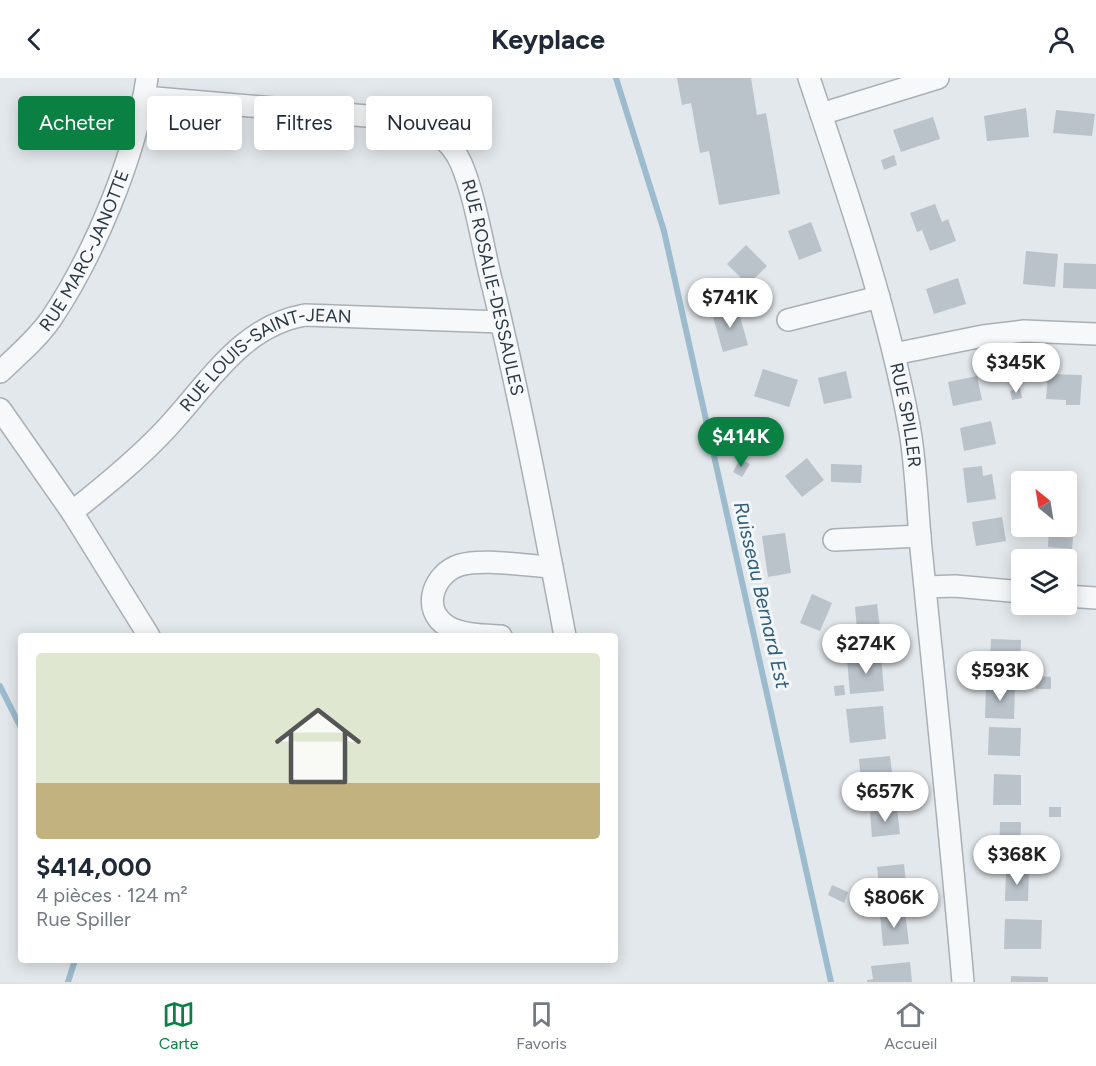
<!DOCTYPE html>
<html lang="fr">
<head>
<meta charset="utf-8">
<style>
	:root { --surface:#fff; --page:#f2f2f3; --text:#1f2937; --muted:#747a83; --line:#e0e1e3; --accent:#0b8043 }
	body { margin:0; font-family:Figtree,sans-serif; background:var(--page); color:var(--text); height:100vh; display:flex; flex-direction:column; font-size:22px; white-space:nowrap }
	* { box-sizing:border-box; margin:0 }
	p { font-size:20px; color:var(--muted) }
	.icon { flex:none; width:33px; height:33px; fill:none; stroke:currentColor; stroke-width:2; stroke-linecap:round; stroke-linejoin:round }
	.map { position:relative; flex:1; overflow:hidden }
	.drawer { position:absolute; left:18px; top:555px; width:600px; height:330px; display:flex; flex-direction:column; background:var(--surface); border-radius:6px; box-shadow:0 3px 15px #0003 }
	.drawer>* { flex:none }
	.top-card { position:absolute; left:18px; top:18px; width:600px; height:54px; display:flex; gap:12px }
	.needle { width:39px; rotate:330deg }
	.controls { position:absolute; left:1011px; top:393px; display:grid; gap:12px }
	.controls a { display:grid; place-items:center; width:66px; height:66px; border-radius:6px; background:var(--surface); box-shadow:0 3px 15px #0003; font-size:30px }
	.price { position:absolute; translate:-50% -51px; padding:0 14px; border-radius:21px; background:#fff; color:#222; font-size:20px; line-height:39px; filter:drop-shadow(0 2px 3px #0008) }
	.price::after { content:''; position:absolute; left:50%; top:36px; width:18px; height:14px; margin-left:-9px; background:inherit; clip-path:polygon(0 0,100% 0,50% 100%) }
	.price.active { background:var(--accent); color:#fff }
	ul { padding:0; list-style:none }
	li { display:grid; align-content:center; gap:12px; height:318px; padding:0 18px }
	li span { display:grid; place-items:center; height:186px; border-radius:6px; color:#555 }
	li>.icon { margin-inline-start:auto }
	span .icon { width:108px; height:108px; fill:#fffc; stroke-width:1 }
	li b { font-size:26px }
	.pill { padding:0 21px; border-radius:6px; background:var(--surface); box-shadow:0 3px 15px #0003; font-size:21px; line-height:54px }
	.pill.active { background:var(--accent); color:#fff }
	header { display:flex; justify-content:space-between; align-items:center; height:78px; padding:0 18px; background:var(--surface); font-size:27px; font-weight:700 }
	.menu { display:flex; justify-content:space-around; align-items:center; height:84px; border-top:2px solid var(--line); background:var(--surface); font-size:16px; color:var(--muted) }
	.menu a { display:grid; justify-items:center; gap:3px }
	.menu .active { color:var(--accent) }
	.map>svg:first-child { display:block }
	.lines { fill:none; stroke-linecap:round; stroke-linejoin:round }
	.stream { stroke:#9cbcce; stroke-width:6 }
	.building { fill:#bac2ca }
	.minor-casing { stroke:#a8b0b7; stroke-width:24 }
	.minor { stroke:#f7f8fa; stroke-width:21 }
	.labels { text-anchor:middle; dominant-baseline:central; stroke-width:6; stroke-linejoin:round; paint-order:stroke }
	.street-label { font-size:18px; fill:#2a3846; stroke:#f3f7f9 }
	.water-label { font-size:20px; font-style:italic; fill:#305e7d; stroke:#f3f7f9 }
</style>
</head>
<body>
<header><svg class="icon" aria-label="back" viewBox="0 0 24 24"><path d="M15 5l-7 7 7 7"/></svg>Keyplace<svg class="icon" aria-label="person" viewBox="0 0 24 24"><circle cx="12" cy="8" r="4"/><path d="M4 21q1-7 8-7t8 7"/></svg></header>
<div class="map">
<svg width="1096" height="904" viewBox="0 0 1096 904">
	<rect width="100%" height="100%" fill="#e3e8ec"/>
	<g class="lines">
		<!-- stream -->
		<g class="stream">
			<polyline points="616,0 664,153 831,904"/>
			<polyline points="0,608 21,650"/>
			<polyline points="68,904 75,882"/>
		</g>
	</g>
	<!-- building -->
	<g class="building">
		<polygon points="677,0 751,0 757,37 766,35 780,116 719,127 709,73 700,75 691,25 682,27"/>
		<polygon points="1026,30 1029,59 987,63 984,38"/>
		<polygon points="1056,32 1095,36 1092,58 1053,55"/>
		<polygon points="933,39 940,61 901,74 893,52"/>
		<polygon points="894,77 897,87 884,92 881,82"/>
		<polygon points="935,126 942,144 948,141 956,163 930,173 922,152 917,154 910,135"/>
		<polygon points="811,144 822,173 799,182 788,153"/>
		<polygon points="746,167 767,188 748,207 727,186"/>
		<polygon points="1026,173 1058,176 1055,209 1023,206"/>
		<polygon points="1064,185 1096,186 1096,211 1063,210"/>
		<polygon points="958,200 966,226 934,236 926,211"/>
		<polygon points="737,228 748,267 723,274 712,235"/>
		<polygon points="763,291 798,302 789,329 754,318"/>
		<polygon points="846,293 852,320 824,326 818,300"/>
		<polygon points="1048,296 1082,297 1080,327 1066,327 1066,322 1046,321"/>
		<polygon points="977,298 982,322 953,328 948,304"/>
		<polygon points="1020,310 1022,320 1012,322 1010,313"/>
		<polygon points="991,343 996,366 964,373 960,350"/>
		<polygon points="807,380 824,402 802,419 785,398"/>
		<polygon points="740,381 750,386 742,399 733,394"/>
		<polygon points="831,386 862,387 861,405 831,404"/>
		<polygon points="982,388 983,398 992,396 996,421 967,425 963,390"/>
		<polygon points="1066,438 1075,438 1072,471 1048,469 1049,448 1066,448"/>
		<polygon points="1002,439 1006,463 976,468 972,444"/>
		<polygon points="785,455 791,495 768,499 762,458"/>
		<polygon points="812,516 832,525 820,553 800,545"/>
		<polygon points="877,526 880,550 857,552 855,529"/>
		<polygon points="991,561 1021,562 1020,589 990,589"/>
		<polygon points="881,577 884,613 850,616 847,581"/>
		<polygon points="1036,598 1051,599 1051,611 1036,611"/>
		<polygon points="844,607 845,617 835,618 834,608"/>
		<polygon points="986,608 1015,609 1014,641 985,640"/>
		<polygon points="883,628 886,661 850,665 846,631"/>
		<polygon points="989,649 1021,650 1020,678 988,677"/>
		<polygon points="890,678 894,710 862,713 859,681"/>
		<polygon points="994,696 1021,697 1021,727 993,727"/>
		<rect x="1049" y="729" width="12" height="10"/>
		<polygon points="897,731 900,756 872,759 870,734"/>
		<polygon points="1000,744 1021,744 1020,781 999,780"/>
		<polygon points="904,786 907,814 880,817 877,789"/>
		<polygon points="1006,792 1029,793 1028,823 1005,823"/>
		<polygon points="832,807 848,814 844,825 828,817"/>
		<polygon points="905,834 909,866 883,868 880,836"/>
		<polygon points="1005,841 1042,842 1041,871 1004,871"/>
		<polygon points="910,884 912,904 867,904 867,902 873,901 871,888"/>
		<polygon points="1011,898 1048,899 1048,904 1011,904"/>
	</g>
	<g class="lines">
		<!-- minor casing -->
		<g class="minor-casing">
			<g id="minor">
				<path id="s1" d="M809,0C847,114 887,228 909,347C917,391 917,435 922,480C936,621 951,762 963,904"/>
				<path id="s2" d="M144,19L402,41C428,47 449,59 461,85C476,120 483,172 493,209C521,325 543,441 565,558"/>
				<polyline points="821,36 938,0"/>
				<polyline points="788,242 879,219"/>
				<polyline points="894,276 983,258 1024,253 1096,256"/>
				<path id="s3" d="M0,294C17,278 37,261 51,241C94,177 136,77 147,0"/>
				<polyline points="0,331 72,434 149,558"/>
				<path id="s4" d="M72,434C105,408 137,382 166,351C208,306 241,248 305,237L501,244"/>
				<polyline points="834,462 920,458"/>
				<polyline points="926,509 955,508 1022,514"/>
				<polyline points="1066,518 1096,520"/>
				<path d="M501,558C484,557 461,557 447,548C420,531 434,495 460,487C484,480 526,488 552,489"/>
			</g>
		</g>
		<!-- minor -->
		<use href="#minor" class="minor"/>
	</g>
	<g class="labels">
		<!-- street labels -->
		<g class="street-label">
			<text stroke="none"><textPath href="#s3" startOffset="150">RUE MARC-JANOTTE</textPath></text>
			<text stroke="none"><textPath href="#s2" startOffset="464">RUE ROSALIE-DESSAULES</textPath></text>
			<text stroke="none"><textPath href="#s4" startOffset="254">RUE LOUIS-SAINT-JEAN</textPath></text>
			<text stroke="none"><textPath href="#s1" startOffset="351">RUE SPILLER</textPath></text>
		</g>
		<!-- water labels -->
		<g class="water-label">
			<text transform="translate(762 517) rotate(77)">Ruisseau Bernard Est</text>
		</g>
	</g>
</svg>
<div class="controls">
<a><svg class="needle" viewBox="-14 -14 28 28"><path d="M0-13l5 13h-10z" fill="#e53935"/><path d="M0 13l5-13h-10z" fill="#747a83"/></svg></a>
<a><svg class="icon" aria-label="layers" viewBox="0 0 24 24"><path d="M12 4l9 5-9 5-9-5zM3 14l9 5 9-5"/></svg></a>
</div>
<b class="price" style="left:730px;top:251px">$741K</b>
<b class="price" style="left:1016px;top:316px">$345K</b>
<b class="price active" style="left:741px;top:390px">$414K</b>
<b class="price" style="left:866px;top:597px">$274K</b>
<b class="price" style="left:1000px;top:624px">$593K</b>
<b class="price" style="left:885px;top:745px">$657K</b>
<b class="price" style="left:1017px;top:808px">$368K</b>
<b class="price" style="left:894px;top:851px">$806K</b>
<div class="top-card">
<a class="pill active">Acheter</a>
<a class="pill">Louer</a>
<a class="pill">Filtres</a>
<a class="pill">Nouveau</a>
</div>
<section class="drawer">
<ul>
<li><span style="background:linear-gradient(#dfe7d0 70%,#c2b280 0)"><svg class="icon" aria-label="home" viewBox="0 0 24 24"><path d="M3 11l9-7 9 7M6 9v11h12V9"/></svg></span><div><b>$414,000</b><p>4 pièces · 124 m²</p><p>Rue Spiller</p></div></li>
</ul>
</section>
</div>
<nav class="menu">
<a class="active"><svg class="icon" aria-label="map" viewBox="0 0 24 24"><path d="M3 6l6-2 6 2 6-2v14l-6 2-6-2-6 2zM9 4v14M15 6v14"/></svg>Carte</a>
<a><svg class="icon" aria-label="saved" viewBox="0 0 24 24"><path d="M7 4h10v16l-5-4-5 4z"/></svg>Favoris</a>
<a><svg class="icon" aria-label="home" viewBox="0 0 24 24"><path d="M3 11l9-7 9 7M6 9v11h12V9"/></svg>Accueil</a>
</nav>
</body>
</html>
